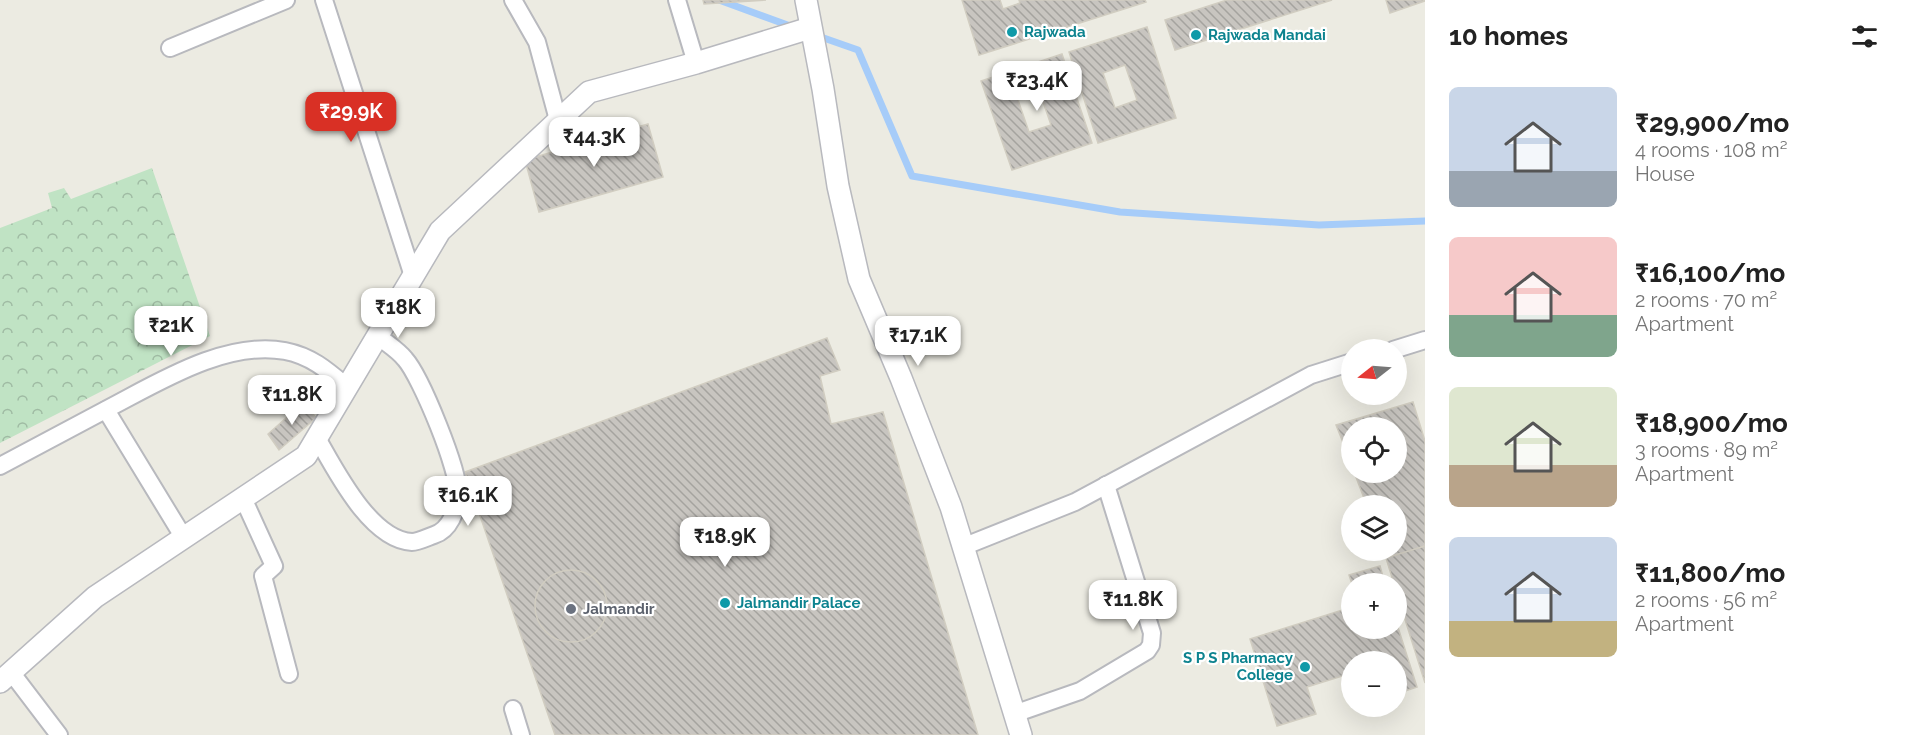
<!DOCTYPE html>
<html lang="en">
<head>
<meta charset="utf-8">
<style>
	:root { --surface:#fff; --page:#f6f6f6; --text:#222; --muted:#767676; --accent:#d93025 }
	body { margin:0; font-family:Raleway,sans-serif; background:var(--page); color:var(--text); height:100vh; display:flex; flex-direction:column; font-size:22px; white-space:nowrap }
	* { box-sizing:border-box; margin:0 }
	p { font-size:20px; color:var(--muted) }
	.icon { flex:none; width:33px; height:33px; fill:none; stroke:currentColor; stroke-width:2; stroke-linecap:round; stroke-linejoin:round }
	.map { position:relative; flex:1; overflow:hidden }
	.side { display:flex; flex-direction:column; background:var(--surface); width:480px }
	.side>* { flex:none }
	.needle { width:39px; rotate:253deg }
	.tools { position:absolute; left:1341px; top:339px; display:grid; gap:12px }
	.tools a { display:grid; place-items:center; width:66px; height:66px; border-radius:50%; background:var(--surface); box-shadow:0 6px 24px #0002; font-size:30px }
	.price { position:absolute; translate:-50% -51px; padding:0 14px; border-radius:12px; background:#fff; color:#222; font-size:20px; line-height:39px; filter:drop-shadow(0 2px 3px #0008) }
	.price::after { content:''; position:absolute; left:50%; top:36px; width:18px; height:14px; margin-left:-9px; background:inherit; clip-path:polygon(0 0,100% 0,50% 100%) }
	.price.selected { background:var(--accent); color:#fff }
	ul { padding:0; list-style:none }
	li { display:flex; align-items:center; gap:18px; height:150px; padding:0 24px }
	li span { display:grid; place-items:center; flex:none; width:168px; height:120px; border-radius:9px; color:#555 }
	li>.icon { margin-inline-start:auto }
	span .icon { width:72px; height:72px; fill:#fffc; stroke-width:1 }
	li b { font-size:26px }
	h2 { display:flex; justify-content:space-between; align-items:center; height:72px; padding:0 24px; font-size:26px }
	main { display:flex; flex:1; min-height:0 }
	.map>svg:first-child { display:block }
	.park { fill:url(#park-crowns) }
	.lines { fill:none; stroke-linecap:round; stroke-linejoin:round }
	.stream { stroke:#a6ccf9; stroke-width:7 }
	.building { fill:url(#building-back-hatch); stroke:#d1cdc1; stroke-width:1.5; fill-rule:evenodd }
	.minor-casing { stroke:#b8b9be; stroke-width:20 }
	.tertiary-casing { stroke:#b8b9be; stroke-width:24 }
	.minor { stroke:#fff; stroke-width:16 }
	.tertiary { stroke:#fff; stroke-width:21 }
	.culture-dot { fill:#0f9aa8; stroke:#fff; stroke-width:2 }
	.worship-dot { fill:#6b7280; stroke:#fff; stroke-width:2 }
	.labels { text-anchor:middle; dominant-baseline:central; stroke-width:4.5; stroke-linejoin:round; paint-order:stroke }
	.culture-label { font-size:15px; font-weight:bold; fill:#0d838f; stroke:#fff; text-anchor:start }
	.worship-label { font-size:15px; font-weight:bold; fill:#5b616d; stroke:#fff; text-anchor:start }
</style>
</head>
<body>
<main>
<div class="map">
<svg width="1425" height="735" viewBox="0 0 1425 735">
	<defs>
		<pattern id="park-crowns" width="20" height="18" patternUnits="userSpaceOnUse" patternTransform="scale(1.5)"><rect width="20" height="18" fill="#c0e3c4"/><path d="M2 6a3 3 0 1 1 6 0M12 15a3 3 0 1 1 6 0" fill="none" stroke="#9fbba3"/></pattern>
		<pattern id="building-back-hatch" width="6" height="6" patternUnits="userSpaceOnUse" patternTransform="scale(1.5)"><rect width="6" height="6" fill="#c8c5c0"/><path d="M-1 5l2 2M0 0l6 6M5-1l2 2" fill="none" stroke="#a5a39f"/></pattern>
	</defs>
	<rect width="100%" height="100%" fill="#ecebe2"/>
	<!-- park -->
	<polygon class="park" points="152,168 210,336 0,443 0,228 52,208 48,193 64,188 71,199"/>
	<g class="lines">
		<!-- stream -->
		<g class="stream">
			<polyline points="719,0 793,27"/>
			<polyline points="818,36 858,50 912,176 1120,212 1319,225 1425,221"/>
		</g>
	</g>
	<!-- building -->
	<g class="building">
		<polygon points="703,0 766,0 704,4"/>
		<polygon points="962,0 1000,0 1003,9 1020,3 1019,0 1145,0 1146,2 979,55"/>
		<polygon points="1227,0 1332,0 1175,50 1165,20"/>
		<polygon points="1386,0 1425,0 1425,1 1390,13"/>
		<path d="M1147,27L1176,118L1098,143L1069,52ZM1125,65L1137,100L1115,108L1103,73Z"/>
		<path d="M1062,54L1092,143L1012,170L981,81ZM1040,93L1051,125L1029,132L1018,100Z"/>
		<polygon points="648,124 663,177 539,212 525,160"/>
		<polygon points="827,338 840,370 820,376 831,424 883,412 978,735 555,735 465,472"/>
		<polygon points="304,402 316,418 279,450 268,434"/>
		<polygon points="1413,402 1425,441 1425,546 1386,558 1383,550 1396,550 1396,506 1367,506 1354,472 1396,472 1396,428 1352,428 1352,465 1336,425"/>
		<polygon points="1425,546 1425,683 1396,591 1396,584 1394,584 1386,558"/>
		<polygon points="1380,566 1385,584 1352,584 1349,575"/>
		<circle cx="571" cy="606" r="36"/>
		<polygon points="1352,607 1352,628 1396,628 1396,621 1417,687 1396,694 1396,662 1352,662 1352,673 1307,687 1316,714 1277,726 1250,639"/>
	</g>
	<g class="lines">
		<!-- minor casing -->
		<g class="minor-casing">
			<g id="minor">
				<polyline points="324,0 413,276"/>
				<polyline points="513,0 537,42 558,120"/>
				<polyline points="677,0 696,63"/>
				<polyline points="170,48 286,0"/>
				<polyline points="1393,350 1425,340"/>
				<polyline points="106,410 184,538"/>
				<path d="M317,438C335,469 370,540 412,542C418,542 428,537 434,535C450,530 457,510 458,495C460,472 421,377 405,359C398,350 386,343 378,336"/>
				<path d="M0,466C36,447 73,427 109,408C159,382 226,340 285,351C311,356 327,370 347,387"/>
				<polyline points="243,498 274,566 263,576 289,674"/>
				<polyline points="965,546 1075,502 1311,375 1352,362"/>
				<polyline points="11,672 59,735"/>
				<polyline points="513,709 521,735"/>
				<polyline points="1014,714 1080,691 1147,651 1151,645 1152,633 1106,485"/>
			</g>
		</g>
		<!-- tertiary casing -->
		<g class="tertiary-casing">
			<g id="tertiary">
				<polyline points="806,0 823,89 838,186 859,279 901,378 951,507 1021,735"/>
				<polyline points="0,682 95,597 306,456 440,231 589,92 696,63 810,28"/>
			</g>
		</g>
		<!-- minor -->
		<use href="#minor" class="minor"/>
		<!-- tertiary -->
		<use href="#tertiary" class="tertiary"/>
	</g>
	<!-- markers -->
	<g class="culture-dot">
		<circle cx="1012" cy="32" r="6"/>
		<circle cx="1196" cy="35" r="6"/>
		<circle cx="725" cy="603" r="6"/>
		<circle cx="1305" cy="667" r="6"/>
	</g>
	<circle class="worship-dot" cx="571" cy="609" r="6"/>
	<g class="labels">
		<!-- culture labels -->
		<g class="culture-label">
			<text x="1024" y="32">Rajwada</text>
			<text x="1208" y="35">Rajwada Mandai</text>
			<text x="737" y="603">Jalmandir Palace</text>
			<text x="1293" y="658" text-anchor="end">S P S Pharmacy<tspan x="1293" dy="17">College</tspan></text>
		</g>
		<!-- worship labels -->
		<g class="worship-label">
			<text x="583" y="609">Jalmandir</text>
		</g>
	</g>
</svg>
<div class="tools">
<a><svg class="needle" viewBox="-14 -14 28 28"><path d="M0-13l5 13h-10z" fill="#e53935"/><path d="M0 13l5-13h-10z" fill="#767676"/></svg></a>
<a><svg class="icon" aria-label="locate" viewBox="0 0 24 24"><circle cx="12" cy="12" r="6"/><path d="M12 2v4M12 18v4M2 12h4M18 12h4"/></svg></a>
<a><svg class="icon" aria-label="layers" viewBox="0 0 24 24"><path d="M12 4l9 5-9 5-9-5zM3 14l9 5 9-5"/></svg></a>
<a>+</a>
<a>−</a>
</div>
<b class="price" style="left:1037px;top:112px">₹23.4K</b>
<b class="price selected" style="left:351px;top:143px">₹29.9K</b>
<b class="price" style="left:594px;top:168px">₹44.3K</b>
<b class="price" style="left:398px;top:339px">₹18K</b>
<b class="price" style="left:171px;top:357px">₹21K</b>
<b class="price" style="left:918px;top:367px">₹17.1K</b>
<b class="price" style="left:292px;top:426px">₹11.8K</b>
<b class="price" style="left:468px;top:527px">₹16.1K</b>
<b class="price" style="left:725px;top:568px">₹18.9K</b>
<b class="price" style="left:1133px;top:631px">₹11.8K</b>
</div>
<section class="side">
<h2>10 homes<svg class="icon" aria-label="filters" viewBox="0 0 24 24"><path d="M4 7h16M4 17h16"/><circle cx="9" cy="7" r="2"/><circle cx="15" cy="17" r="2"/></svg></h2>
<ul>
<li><span style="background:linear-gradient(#c9d6e8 70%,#9aa5b1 0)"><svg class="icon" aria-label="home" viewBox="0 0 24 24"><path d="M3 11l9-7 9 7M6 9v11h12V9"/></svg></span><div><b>₹29,900/mo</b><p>4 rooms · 108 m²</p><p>House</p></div></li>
<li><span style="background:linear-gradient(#f6c9c9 65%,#7fa58c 0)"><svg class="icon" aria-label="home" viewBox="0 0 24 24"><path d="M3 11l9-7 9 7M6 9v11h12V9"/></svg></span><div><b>₹16,100/mo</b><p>2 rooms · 70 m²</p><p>Apartment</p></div></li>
<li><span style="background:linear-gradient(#dfe7d0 65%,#b9a48a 0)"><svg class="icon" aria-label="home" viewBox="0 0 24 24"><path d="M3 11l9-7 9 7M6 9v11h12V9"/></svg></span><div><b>₹18,900/mo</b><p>3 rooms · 89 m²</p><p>Apartment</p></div></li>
<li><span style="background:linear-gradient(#c9d6e8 70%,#c2b280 0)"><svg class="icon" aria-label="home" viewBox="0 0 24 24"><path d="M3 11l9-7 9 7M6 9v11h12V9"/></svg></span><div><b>₹11,800/mo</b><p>2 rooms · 56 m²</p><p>Apartment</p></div></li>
</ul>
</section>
</main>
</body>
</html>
